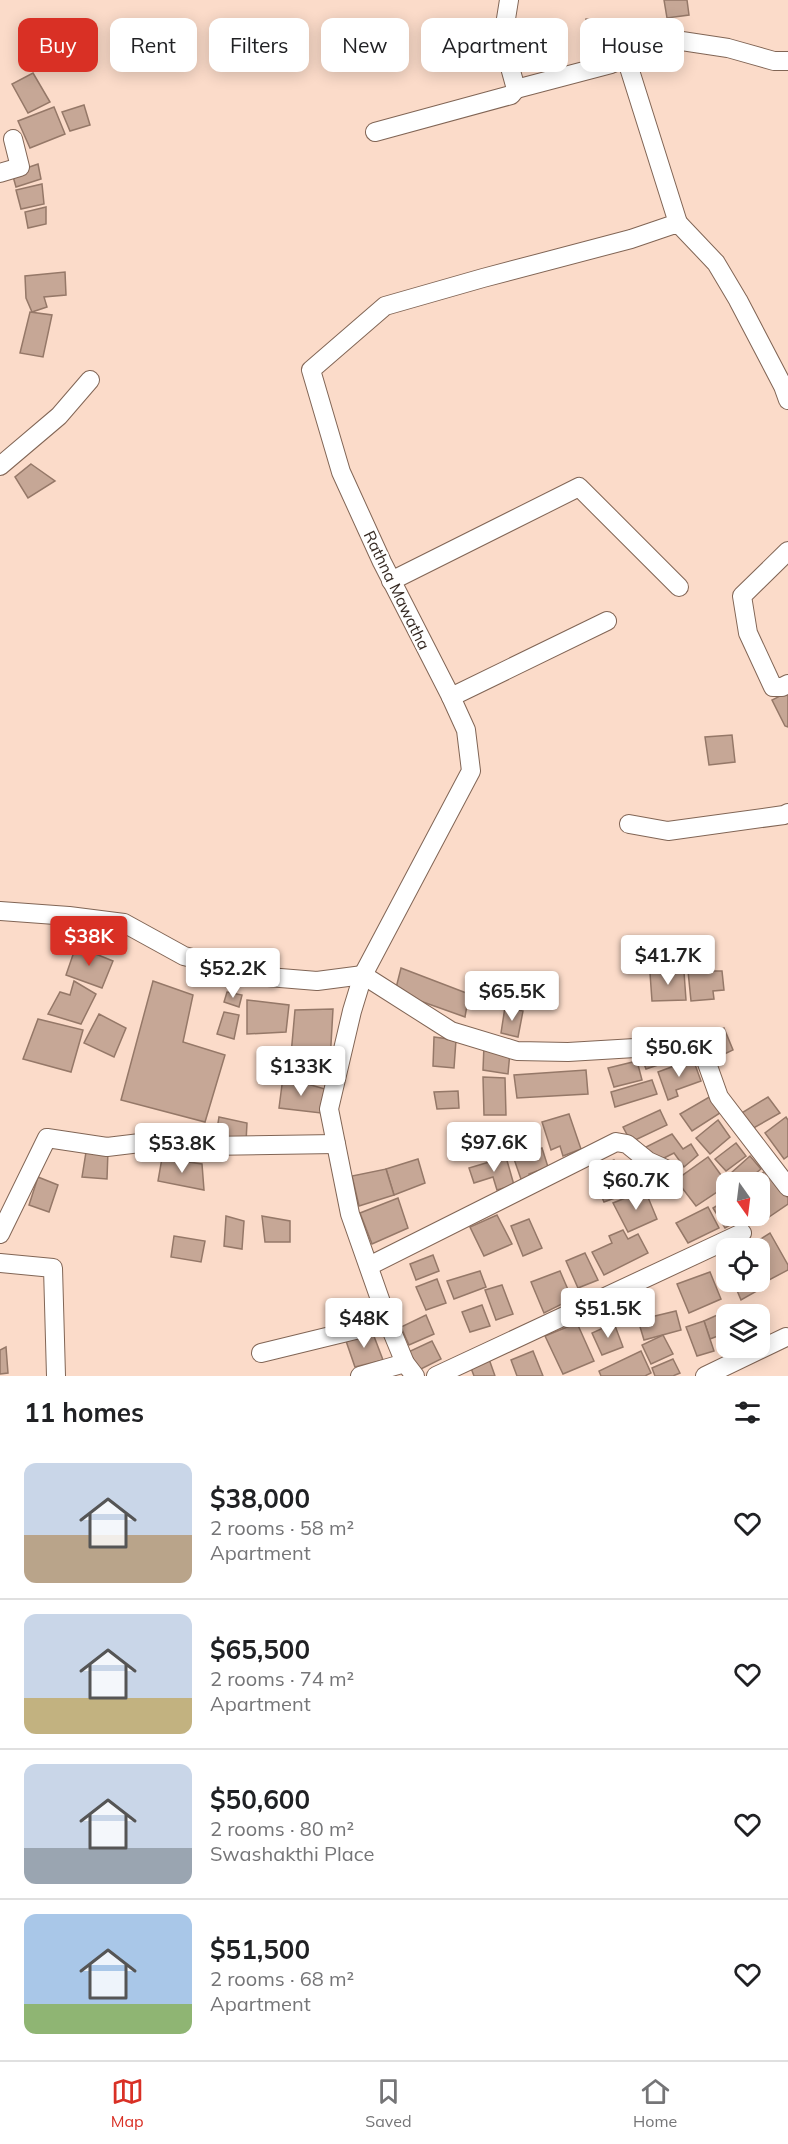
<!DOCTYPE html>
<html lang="en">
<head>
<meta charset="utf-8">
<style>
	:root { --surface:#fff; --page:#f6f6f6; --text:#202124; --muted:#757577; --line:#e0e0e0; --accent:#d93025 }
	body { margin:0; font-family:Mulish,sans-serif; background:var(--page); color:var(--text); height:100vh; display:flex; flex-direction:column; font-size:22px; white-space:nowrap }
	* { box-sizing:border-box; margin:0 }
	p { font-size:20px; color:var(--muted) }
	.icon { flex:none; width:33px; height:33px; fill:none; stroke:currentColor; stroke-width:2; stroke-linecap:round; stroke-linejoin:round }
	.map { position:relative; height:1376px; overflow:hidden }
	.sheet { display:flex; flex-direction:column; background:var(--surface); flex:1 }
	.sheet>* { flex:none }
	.banner { position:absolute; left:18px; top:18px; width:753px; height:54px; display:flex; gap:12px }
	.needle { width:39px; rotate:166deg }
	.fabs { position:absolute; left:716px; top:1172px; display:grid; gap:12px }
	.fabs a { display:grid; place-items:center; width:54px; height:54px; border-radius:12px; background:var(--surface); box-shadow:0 3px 15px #0003; font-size:30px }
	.price { position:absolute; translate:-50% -51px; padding:0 14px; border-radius:6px; background:#fff; color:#222; font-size:20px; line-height:39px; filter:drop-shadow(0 2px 3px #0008) }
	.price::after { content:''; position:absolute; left:50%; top:36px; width:18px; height:14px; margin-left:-9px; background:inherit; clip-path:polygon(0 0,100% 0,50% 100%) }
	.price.on { background:var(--accent); color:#fff }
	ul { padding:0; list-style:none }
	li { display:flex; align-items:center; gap:18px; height:150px; padding:0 24px }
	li+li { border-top:2px solid var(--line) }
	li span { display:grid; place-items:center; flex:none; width:168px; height:120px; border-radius:12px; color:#555 }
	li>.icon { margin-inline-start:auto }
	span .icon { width:72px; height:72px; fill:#fffc; stroke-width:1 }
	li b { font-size:26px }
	h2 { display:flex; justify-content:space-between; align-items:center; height:72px; padding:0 24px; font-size:26px }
	.tag { padding:0 21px; border-radius:12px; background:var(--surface); box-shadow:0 3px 15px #0003; font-size:21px; line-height:54px }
	.tag.on { background:var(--accent); color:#fff }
	.tabs { display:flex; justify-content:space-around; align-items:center; height:84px; border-top:2px solid var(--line); background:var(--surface); font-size:16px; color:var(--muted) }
	.tabs a { display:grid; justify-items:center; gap:3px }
	.tabs .on { color:var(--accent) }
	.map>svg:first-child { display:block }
	.building { fill:#c6a796; stroke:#957868; stroke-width:1.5 }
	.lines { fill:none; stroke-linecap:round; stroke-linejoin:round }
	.minor-casing { stroke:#816555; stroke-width:20 }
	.minor { stroke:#fff; stroke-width:18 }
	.labels { text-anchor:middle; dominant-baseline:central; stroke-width:4.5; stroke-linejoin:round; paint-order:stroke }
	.street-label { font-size:16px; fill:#352922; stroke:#fff }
</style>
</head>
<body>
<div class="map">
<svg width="788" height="1376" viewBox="0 0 788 1376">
	<rect width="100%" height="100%" fill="#fbdbc9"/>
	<!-- building -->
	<g class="building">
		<polygon points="664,0 687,0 689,15 667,18"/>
		<polygon points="586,19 611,23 609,42 583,39"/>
		<polygon points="33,73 50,102 28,113 12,84"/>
		<polygon points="84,105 90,125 70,131 62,112"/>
		<polygon points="54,107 65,134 30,148 18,121"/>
		<polygon points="38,164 41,179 16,187 12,173"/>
		<polygon points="42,184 44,204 21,209 16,190"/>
		<polygon points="46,207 46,224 28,228 25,212"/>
		<polygon points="65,272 66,295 44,297 47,307 32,312 26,298 25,276"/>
		<polygon points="30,312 52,315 43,357 20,353"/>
		<polygon points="31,464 55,481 28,498 15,477"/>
		<polygon points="788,692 788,727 785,726 772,700"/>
		<polygon points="732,735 735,762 709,765 705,737"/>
		<polygon points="76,946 113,961 102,988 66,975"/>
		<polygon points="401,968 469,994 465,1017 395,992"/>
		<polygon points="688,971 722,971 724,990 713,991 714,999 691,1001"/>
		<polygon points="684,972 686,1000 652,1001 650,973"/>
		<polygon points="74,981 96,994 81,1024 48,1014 60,992 70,995"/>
		<polygon points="153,981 193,995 183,1042 225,1055 205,1122 121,1100"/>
		<polygon points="227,992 242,995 239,1007 224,1002"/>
		<polygon points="247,1000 289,1005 286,1032 247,1034"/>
		<polygon points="505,1007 523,1011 518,1037 501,1033"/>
		<polygon points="333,1009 330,1062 290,1066 295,1010"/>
		<polygon points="224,1012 239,1015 234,1039 217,1034"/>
		<polygon points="99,1014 126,1028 114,1057 84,1043"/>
		<polygon points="38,1019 83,1030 71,1072 23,1059"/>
		<polygon points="673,1028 677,1039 665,1043 673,1060 646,1069 636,1042"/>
		<polygon points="724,1028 733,1050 712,1060 703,1037"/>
		<polygon points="434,1037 456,1040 454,1068 433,1066"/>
		<polygon points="484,1045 510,1052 508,1074 483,1070"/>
		<polygon points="693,1059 701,1081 676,1090 678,1096 668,1100 658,1072"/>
		<polygon points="637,1061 642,1080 614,1087 608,1068"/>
		<polygon points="586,1070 588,1094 517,1098 514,1075"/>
		<polygon points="283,1077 325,1089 321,1113 279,1108"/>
		<polygon points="483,1077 505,1078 506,1115 484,1115"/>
		<polygon points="652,1080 657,1094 615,1107 611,1092"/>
		<polygon points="458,1091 459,1108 437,1109 434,1092"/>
		<polygon points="711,1096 720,1113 692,1131 680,1114"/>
		<polygon points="768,1097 780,1113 750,1130 740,1114"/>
		<polygon points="660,1110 667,1125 631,1142 623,1127"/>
		<polygon points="569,1114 581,1149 563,1156 560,1146 551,1150 542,1122"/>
		<polygon points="219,1117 247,1123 246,1142 215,1142"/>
		<polygon points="786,1117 788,1120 788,1156 784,1159 765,1133"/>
		<polygon points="718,1120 730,1137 710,1154 696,1138"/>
		<polygon points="525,1124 532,1146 511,1153 502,1131"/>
		<polygon points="672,1134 683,1149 691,1144 698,1155 684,1167 674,1153 654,1163 644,1148"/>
		<polygon points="736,1143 746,1156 726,1171 715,1159"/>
		<polygon points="87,1146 108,1150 107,1179 82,1177"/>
		<polygon points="542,1148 548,1167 529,1174 530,1179 522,1182 514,1159"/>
		<polygon points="750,1156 761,1169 745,1182 739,1182 731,1173"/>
		<polygon points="506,1157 514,1185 497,1190 493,1177 474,1183 469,1168"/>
		<polygon points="708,1157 726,1182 726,1186 696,1206 676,1180"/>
		<polygon points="162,1158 202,1164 204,1190 158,1181"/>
		<polygon points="418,1159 425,1183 394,1195 386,1169"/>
		<polygon points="614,1160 628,1193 604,1202 590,1170"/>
		<polygon points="386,1169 394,1195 359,1206 352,1176"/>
		<polygon points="766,1170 788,1198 788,1204 769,1217 759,1202 759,1182 753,1182"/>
		<polygon points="38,1177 58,1185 49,1212 29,1205"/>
		<polygon points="645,1190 657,1219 628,1232 613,1203"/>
		<polygon points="398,1198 408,1228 372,1244 360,1213"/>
		<polygon points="726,1200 726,1215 748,1215 725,1228 713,1208"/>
		<polygon points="708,1207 719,1228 688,1243 676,1223"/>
		<polygon points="497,1215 512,1244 484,1256 470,1227"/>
		<polygon points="226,1216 244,1221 242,1249 224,1246"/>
		<polygon points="262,1216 290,1221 290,1242 265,1242"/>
		<polygon points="529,1219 542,1248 523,1256 511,1226"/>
		<polygon points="623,1230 628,1239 638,1234 648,1253 604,1275 592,1252 612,1243 609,1236"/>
		<polygon points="770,1233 788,1265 788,1270 769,1280 759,1262 759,1248 751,1248 750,1246"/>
		<polygon points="174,1236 205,1241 201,1262 171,1257"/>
		<polygon points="585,1253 598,1280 578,1288 566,1261"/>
		<polygon points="433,1255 439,1271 416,1280 410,1264"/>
		<polygon points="480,1271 486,1287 454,1299 447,1281"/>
		<polygon points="560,1271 572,1299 544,1313 531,1282"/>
		<polygon points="710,1272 721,1299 689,1313 677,1284"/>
		<polygon points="759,1278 764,1287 741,1300 733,1281 759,1281"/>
		<polygon points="437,1279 446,1303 426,1310 416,1287"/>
		<polygon points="502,1285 513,1314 496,1320 485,1290"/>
		<polygon points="482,1305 490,1326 470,1332 462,1312"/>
		<polygon points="676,1311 681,1330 644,1340 638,1320"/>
		<polygon points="724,1312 726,1318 726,1333 710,1339 704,1321"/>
		<polygon points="426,1315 434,1334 409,1345 401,1327"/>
		<polygon points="704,1321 714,1351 697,1356 686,1327"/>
		<polygon points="577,1323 594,1361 563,1374 545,1336"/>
		<polygon points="614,1323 623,1347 602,1355 592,1333"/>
		<polygon points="372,1331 383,1360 355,1367 345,1338"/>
		<polygon points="663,1335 673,1354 651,1364 642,1345"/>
		<polygon points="432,1341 441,1359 415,1372 406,1353"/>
		<polygon points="6,1347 8,1373 0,1374 0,1350"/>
		<polygon points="533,1351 543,1376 517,1376 511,1360"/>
		<polygon points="641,1351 651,1373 645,1376 601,1376 599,1371"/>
		<polygon points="489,1359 495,1376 474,1376 471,1368"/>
		<polygon points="673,1359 680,1373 673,1376 655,1376 652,1368"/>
	</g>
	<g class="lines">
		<!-- minor casing -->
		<g class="minor-casing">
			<g id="minor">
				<polyline points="509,0 505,25 506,53 516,89 611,64 626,58 642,39 662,38 728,48 774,61 788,61"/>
				<polyline points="626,58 678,223"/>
				<polyline points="375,132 511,95 516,89"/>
				<polyline points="0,173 20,167 13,139"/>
				<polyline points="0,466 59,416 90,380"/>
				<polyline points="788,551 742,596 748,633 773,687 782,687 788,684"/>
				<polyline points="391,581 579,487 679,587"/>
				<polyline points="451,697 607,621"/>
				<polyline points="629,824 668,831 784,815 788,813"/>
				<polyline points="0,911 69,916 124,923 184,956 268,977 317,981 363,975 451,1031 517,1051 568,1052 635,1048"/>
				<polyline points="698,1038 719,1097 788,1187"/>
				<polyline points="0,1234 47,1138 107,1147 165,1140 205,1146 336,1144"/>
				<polyline points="0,1263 53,1268 56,1376"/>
				<polyline points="369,1266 616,1142 627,1144 648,1161 668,1170"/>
				<polyline points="261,1353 388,1322"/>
				<polyline points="360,1376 405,1363"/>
				<polyline points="415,1376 405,1363 388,1322 350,1214 329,1109 352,1011 363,975 471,771 466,730 451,697 382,562 341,472 311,370 385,306 483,278 631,239 678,223 716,263 738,300 783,386 788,400"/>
				<polyline points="436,1376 742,1233"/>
				<polyline points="705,1376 786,1337"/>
			</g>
		</g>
		<!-- minor -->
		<use href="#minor" class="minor"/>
	</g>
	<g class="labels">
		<!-- street labels -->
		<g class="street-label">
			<text transform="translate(397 590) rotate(64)">Rathna Mawatha</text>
		</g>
	</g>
</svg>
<div class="fabs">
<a><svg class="needle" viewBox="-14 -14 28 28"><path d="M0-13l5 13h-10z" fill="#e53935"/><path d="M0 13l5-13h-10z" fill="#757577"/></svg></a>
<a><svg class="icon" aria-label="locate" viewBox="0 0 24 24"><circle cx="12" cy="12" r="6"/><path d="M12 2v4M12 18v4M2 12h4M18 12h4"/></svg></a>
<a><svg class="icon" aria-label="layers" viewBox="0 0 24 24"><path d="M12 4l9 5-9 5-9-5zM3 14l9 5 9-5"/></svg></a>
</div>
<b class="price on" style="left:89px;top:967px">$38K</b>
<b class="price" style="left:668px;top:986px">$41.7K</b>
<b class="price" style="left:233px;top:999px">$52.2K</b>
<b class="price" style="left:512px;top:1022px">$65.5K</b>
<b class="price" style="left:679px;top:1078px">$50.6K</b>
<b class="price" style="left:301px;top:1097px">$133K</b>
<b class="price" style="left:494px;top:1173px">$97.6K</b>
<b class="price" style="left:182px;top:1174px">$53.8K</b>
<b class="price" style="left:636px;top:1211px">$60.7K</b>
<b class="price" style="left:608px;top:1339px">$51.5K</b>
<b class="price" style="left:364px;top:1349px">$48K</b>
<div class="banner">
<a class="tag on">Buy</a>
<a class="tag">Rent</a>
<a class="tag">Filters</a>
<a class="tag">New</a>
<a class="tag">Apartment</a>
<a class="tag">House</a>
</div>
</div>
<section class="sheet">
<h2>11 homes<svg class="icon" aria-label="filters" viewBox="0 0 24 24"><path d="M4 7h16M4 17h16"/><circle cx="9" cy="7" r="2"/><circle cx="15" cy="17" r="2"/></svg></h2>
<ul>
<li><span style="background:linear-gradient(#c9d6e8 60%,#b9a48a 0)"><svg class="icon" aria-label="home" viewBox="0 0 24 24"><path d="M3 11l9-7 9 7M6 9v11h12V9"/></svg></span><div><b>$38,000</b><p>2 rooms · 58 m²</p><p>Apartment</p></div><svg class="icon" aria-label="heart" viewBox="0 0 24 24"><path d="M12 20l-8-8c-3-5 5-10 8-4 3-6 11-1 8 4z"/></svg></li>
<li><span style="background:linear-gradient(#c9d6e8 70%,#c2b280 0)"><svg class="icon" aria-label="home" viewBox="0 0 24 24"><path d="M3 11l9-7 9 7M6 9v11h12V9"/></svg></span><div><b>$65,500</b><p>2 rooms · 74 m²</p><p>Apartment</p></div><svg class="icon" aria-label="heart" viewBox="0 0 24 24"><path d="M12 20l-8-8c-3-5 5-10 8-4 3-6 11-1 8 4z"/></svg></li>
<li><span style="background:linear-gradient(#c9d6e8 70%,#9aa5b1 0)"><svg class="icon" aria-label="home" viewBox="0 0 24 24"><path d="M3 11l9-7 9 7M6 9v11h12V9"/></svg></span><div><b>$50,600</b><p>2 rooms · 80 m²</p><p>Swashakthi Place</p></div><svg class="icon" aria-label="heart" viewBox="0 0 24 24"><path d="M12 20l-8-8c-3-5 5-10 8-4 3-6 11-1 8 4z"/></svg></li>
<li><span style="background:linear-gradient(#a9c7e8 75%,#8fb573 0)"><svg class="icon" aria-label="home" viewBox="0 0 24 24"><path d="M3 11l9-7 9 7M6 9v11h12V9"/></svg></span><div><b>$51,500</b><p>2 rooms · 68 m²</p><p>Apartment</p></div><svg class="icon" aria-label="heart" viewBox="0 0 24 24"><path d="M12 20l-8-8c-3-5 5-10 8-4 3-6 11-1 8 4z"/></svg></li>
</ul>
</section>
<nav class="tabs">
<a class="on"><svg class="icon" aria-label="map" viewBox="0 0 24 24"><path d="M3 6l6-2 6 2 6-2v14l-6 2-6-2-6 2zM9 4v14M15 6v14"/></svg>Map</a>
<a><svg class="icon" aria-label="saved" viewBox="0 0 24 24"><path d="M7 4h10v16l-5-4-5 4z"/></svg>Saved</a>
<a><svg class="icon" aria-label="home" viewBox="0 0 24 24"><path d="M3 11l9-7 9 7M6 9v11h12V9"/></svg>Home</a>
</nav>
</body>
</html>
